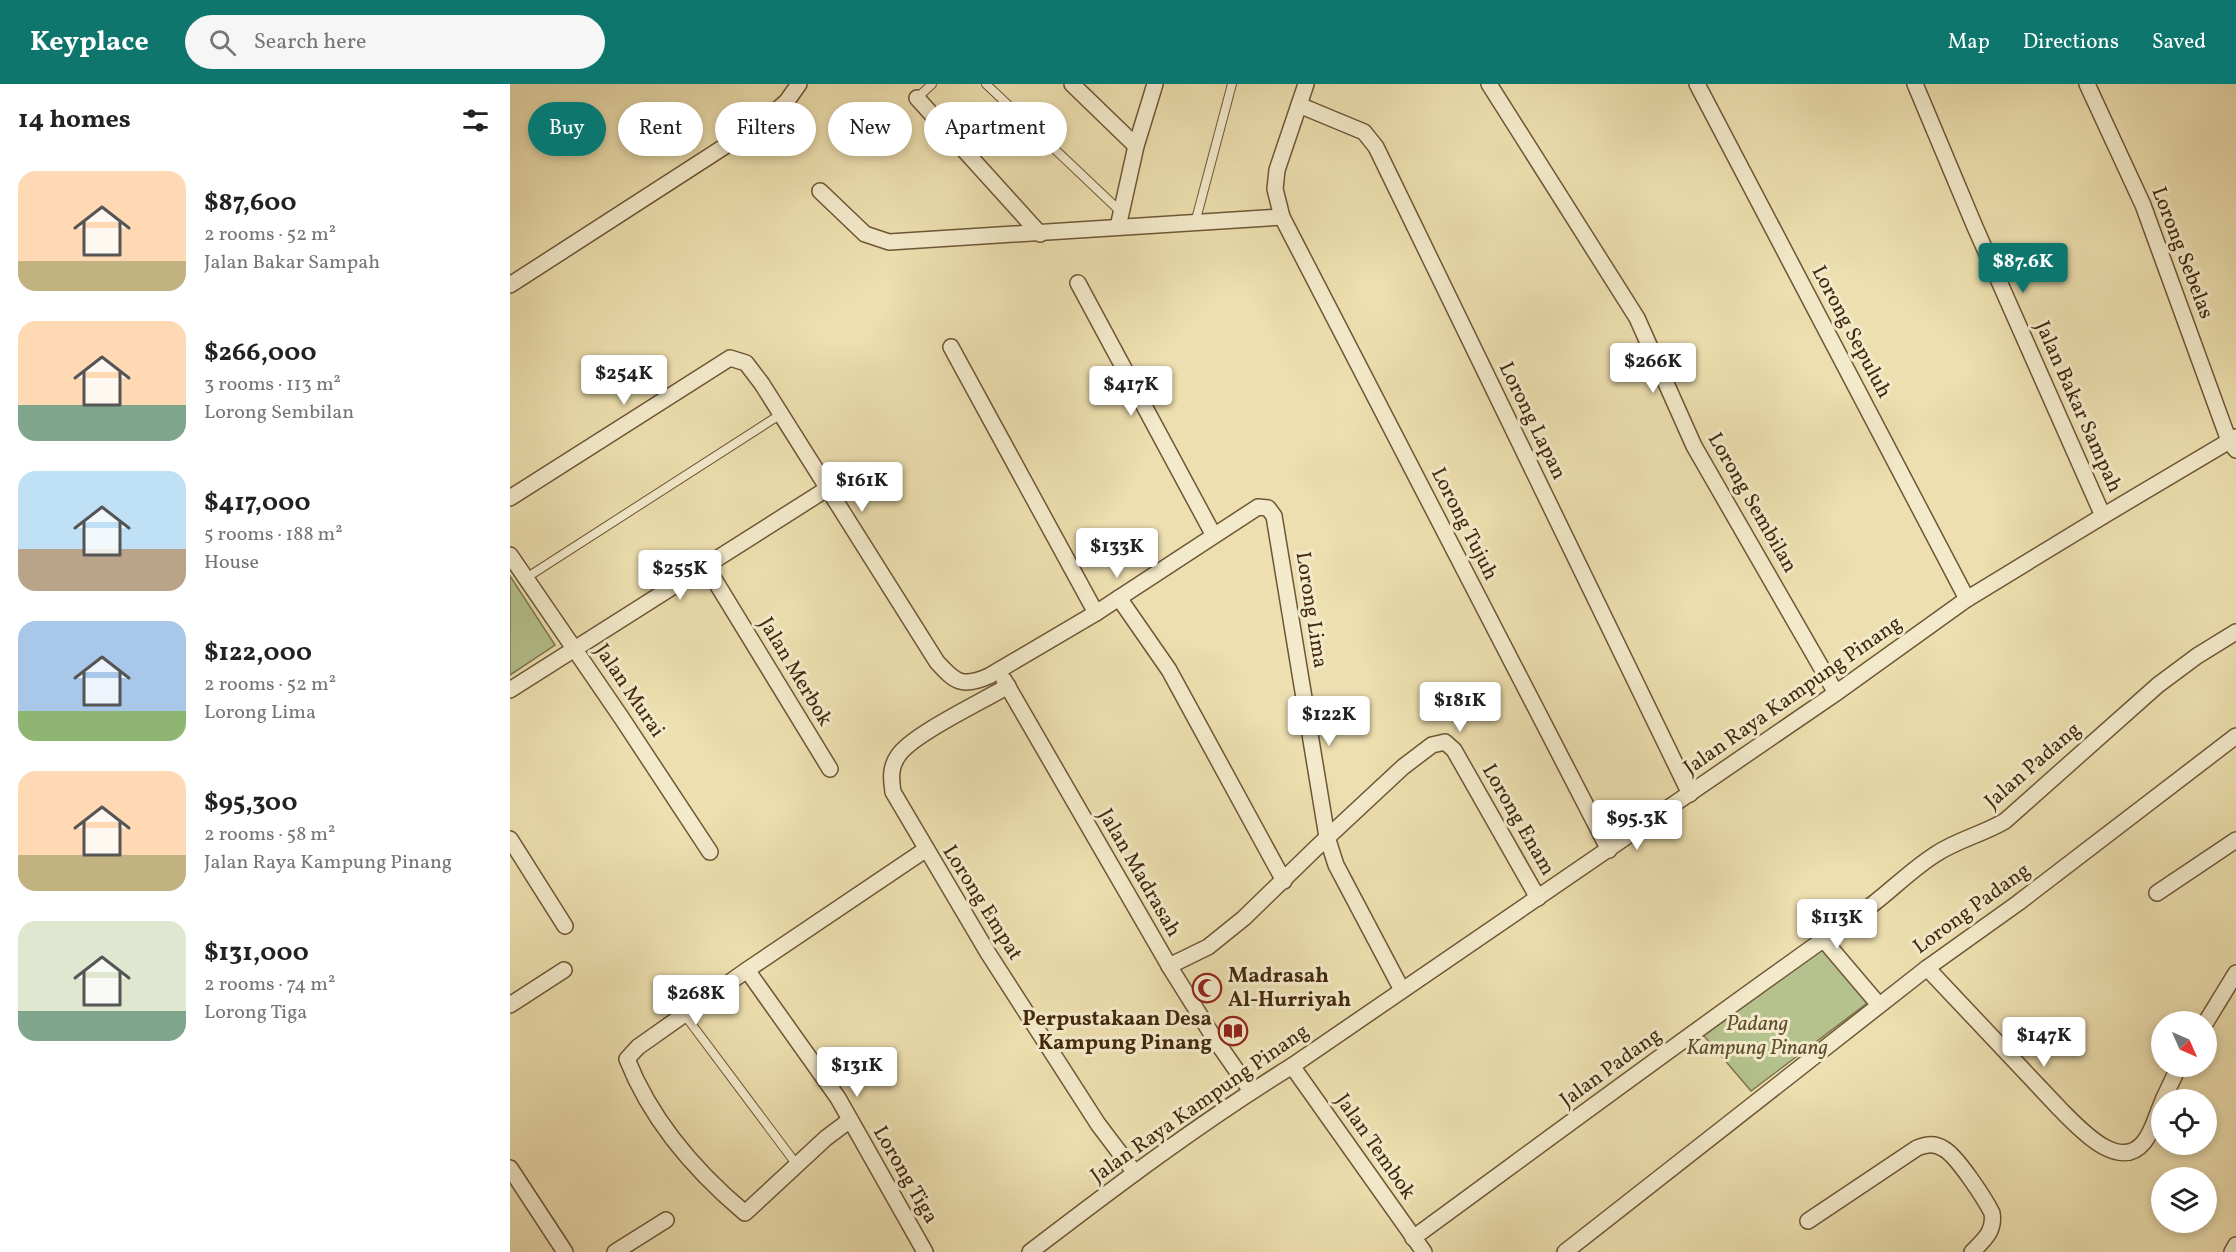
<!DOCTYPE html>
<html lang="en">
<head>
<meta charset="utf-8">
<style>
	:root { --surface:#fff; --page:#f6f6f6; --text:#222; --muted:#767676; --accent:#0f766e }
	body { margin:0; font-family:Vollkorn,serif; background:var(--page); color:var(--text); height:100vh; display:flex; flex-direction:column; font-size:22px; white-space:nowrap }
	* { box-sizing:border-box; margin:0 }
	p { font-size:20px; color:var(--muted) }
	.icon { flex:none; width:33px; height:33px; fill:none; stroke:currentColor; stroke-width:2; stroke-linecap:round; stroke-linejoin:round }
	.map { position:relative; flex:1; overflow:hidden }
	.panel { display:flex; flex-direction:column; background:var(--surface); width:510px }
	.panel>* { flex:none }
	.top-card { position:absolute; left:18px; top:18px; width:570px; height:54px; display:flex; gap:12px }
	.needle { width:39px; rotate:135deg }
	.controls { position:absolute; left:1641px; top:927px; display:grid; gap:12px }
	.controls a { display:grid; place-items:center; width:66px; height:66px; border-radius:50%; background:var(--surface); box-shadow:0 3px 9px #0003; font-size:30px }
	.price { position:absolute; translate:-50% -51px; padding:0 14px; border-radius:6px; background:#fff; color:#222; font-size:20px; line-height:39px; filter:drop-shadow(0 2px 3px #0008) }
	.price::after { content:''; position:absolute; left:50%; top:36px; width:18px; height:14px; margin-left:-9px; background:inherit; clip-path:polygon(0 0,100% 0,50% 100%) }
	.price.current { background:var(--accent); color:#fff }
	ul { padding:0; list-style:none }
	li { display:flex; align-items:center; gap:18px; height:150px; padding:0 18px }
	li span { display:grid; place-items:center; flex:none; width:168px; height:120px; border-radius:18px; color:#555 }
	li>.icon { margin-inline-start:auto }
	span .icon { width:72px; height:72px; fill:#fffc; stroke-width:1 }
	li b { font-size:26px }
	h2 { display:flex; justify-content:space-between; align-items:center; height:72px; padding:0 18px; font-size:26px }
	.pill { padding:0 21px; border-radius:27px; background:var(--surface); box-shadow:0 3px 9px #0003; font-size:21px; line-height:54px }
	.pill.current { background:var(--accent); color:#fff }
	header { display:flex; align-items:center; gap:36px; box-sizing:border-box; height:84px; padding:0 30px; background:var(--accent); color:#fff }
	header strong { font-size:28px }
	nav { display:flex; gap:33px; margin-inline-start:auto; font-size:21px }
	.search { width:420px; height:54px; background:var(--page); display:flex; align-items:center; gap:15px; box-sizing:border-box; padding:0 21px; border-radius:33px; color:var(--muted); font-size:22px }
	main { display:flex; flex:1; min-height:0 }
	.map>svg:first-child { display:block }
	.green { fill:#b5c28d; stroke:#7c754e; stroke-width:1.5 }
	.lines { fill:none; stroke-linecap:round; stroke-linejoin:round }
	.service-casing { stroke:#6e5636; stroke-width:10 }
	.minor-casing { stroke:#6e5636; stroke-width:18 }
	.service { stroke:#f3eacb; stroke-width:8 }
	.minor { stroke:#f3eacb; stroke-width:15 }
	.labels { text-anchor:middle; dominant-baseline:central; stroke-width:6; stroke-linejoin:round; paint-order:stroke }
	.street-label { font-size:21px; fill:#44280e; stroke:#f3eacb }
	.poi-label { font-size:21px; font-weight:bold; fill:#44280e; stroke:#f3eacb; text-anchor:start }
	.park-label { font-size:21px; font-style:italic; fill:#604e2e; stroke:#f3eacb }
</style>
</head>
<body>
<header>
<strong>Keyplace</strong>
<div class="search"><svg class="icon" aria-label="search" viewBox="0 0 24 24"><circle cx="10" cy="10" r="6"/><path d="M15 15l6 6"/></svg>Search here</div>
<nav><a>Map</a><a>Directions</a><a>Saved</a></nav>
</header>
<main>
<section class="panel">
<h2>14 homes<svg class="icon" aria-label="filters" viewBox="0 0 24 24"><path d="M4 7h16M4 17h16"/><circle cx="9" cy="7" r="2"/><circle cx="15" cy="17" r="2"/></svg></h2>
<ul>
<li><span style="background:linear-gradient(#ffd9b3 75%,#c2b280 0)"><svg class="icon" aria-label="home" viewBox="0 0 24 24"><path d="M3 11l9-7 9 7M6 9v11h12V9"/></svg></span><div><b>$87,600</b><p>2 rooms · 52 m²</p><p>Jalan Bakar Sampah</p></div></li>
<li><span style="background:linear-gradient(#ffd9b3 70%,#7fa58c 0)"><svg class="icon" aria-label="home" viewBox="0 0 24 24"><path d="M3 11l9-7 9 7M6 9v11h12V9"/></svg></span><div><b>$266,000</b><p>3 rooms · 113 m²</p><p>Lorong Sembilan</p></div></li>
<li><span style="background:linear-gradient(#bfe0f5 65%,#b9a48a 0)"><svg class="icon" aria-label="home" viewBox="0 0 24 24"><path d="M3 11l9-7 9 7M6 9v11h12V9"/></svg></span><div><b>$417,000</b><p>5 rooms · 188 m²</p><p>House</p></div></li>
<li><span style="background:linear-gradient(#a9c7e8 75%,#8fb573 0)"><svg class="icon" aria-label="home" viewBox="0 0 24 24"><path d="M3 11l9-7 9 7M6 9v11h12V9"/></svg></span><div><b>$122,000</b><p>2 rooms · 52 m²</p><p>Lorong Lima</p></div></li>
<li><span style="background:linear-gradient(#ffd9b3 70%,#c2b280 0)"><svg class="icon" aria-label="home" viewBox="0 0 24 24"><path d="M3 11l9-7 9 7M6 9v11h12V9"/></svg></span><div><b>$95,300</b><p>2 rooms · 58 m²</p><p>Jalan Raya Kampung Pinang</p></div></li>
<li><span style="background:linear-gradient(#dfe7d0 75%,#7fa58c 0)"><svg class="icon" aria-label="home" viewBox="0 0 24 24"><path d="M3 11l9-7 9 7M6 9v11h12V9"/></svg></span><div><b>$131,000</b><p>2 rooms · 74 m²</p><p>Lorong Tiga</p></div></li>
</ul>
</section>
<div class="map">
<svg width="1726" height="1168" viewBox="0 0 1726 1168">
	<rect width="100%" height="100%" fill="#eddfaf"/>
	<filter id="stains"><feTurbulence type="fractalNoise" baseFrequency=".00333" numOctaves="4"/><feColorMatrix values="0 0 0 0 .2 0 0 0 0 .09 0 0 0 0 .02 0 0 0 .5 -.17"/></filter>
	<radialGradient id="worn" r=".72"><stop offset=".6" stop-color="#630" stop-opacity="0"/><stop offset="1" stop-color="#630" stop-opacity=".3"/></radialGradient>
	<!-- green -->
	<g class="green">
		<polygon points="0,492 45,561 0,591"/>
		<polygon points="1313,855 1364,914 1241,1007 1189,946"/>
	</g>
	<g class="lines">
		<!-- service casing -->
		<g class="service-casing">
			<g id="service">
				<polyline points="476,0 611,128"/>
				<polyline points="407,14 422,0"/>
				<polyline points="685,139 722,0"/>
				<polyline points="16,494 271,330"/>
				<polyline points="174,930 287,1081"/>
			</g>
		</g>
		<!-- minor casing -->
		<g class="minor-casing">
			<g id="minor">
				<polyline points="562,0 626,62"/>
				<polyline points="796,0 767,86 765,105 772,133 1099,766"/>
				<polyline points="979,0 1127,234 1184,362 1326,609"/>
				<polyline points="1187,0 1457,515"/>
				<polyline points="1405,0 1465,143 1593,432"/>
				<polyline points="1577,0 1633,121 1719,357 1726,366"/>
				<polyline points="407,14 530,150"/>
				<polyline points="789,21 854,48 866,63 1180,710"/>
				<polyline points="310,107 355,150 379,158 772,133"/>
				<polyline points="608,143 626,62 645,0"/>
				<polyline points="568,199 703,450"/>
				<polyline points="0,201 257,35 277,17 289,0"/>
				<polyline points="441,263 586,529"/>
				<path d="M0,414L220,274L236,279L252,300L427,578C445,598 452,604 479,592L586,529L748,423L758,424L764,432L817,753L826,781L892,906"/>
				<polyline points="0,471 111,633 200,768"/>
				<polyline points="196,482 320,685"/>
				<polyline points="609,514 659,586 774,797"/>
				<polyline points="494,596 661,885 706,957 741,1007"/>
				<path d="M498,602C473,617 401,651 388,672C380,683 381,695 383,708L478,869L588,1040L625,1089"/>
				<polyline points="0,606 323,401"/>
				<polyline points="0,755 55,842"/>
				<polyline points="1647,809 1726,756"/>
				<polyline points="1313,855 1369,921"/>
				<polyline points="659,882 698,863 734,834 806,764 893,683 922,661 935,658 944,666 1028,814"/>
				<path d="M1417,884L1550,1025C1569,1044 1609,1089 1634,1058C1643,1047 1646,1032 1652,1019"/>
				<polyline points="237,886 328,1014 415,1168"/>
				<polyline points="0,921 54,886"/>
				<polyline points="1696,938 1726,889"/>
				<polyline points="782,982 914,1168"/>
				<polyline points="1653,1016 1669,982"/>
				<path d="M340,1036L316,1054L235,1129C185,1087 141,1036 117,975L128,963L237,886L415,766"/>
				<polyline points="0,1084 55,1168"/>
				<path d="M1298,1137L1407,1064C1417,1060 1425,1059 1434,1065C1447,1072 1475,1115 1482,1129C1485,1147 1474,1156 1462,1168"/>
				<path d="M903,1154C1052,1045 1200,935 1351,829C1377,811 1399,787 1426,770C1447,756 1473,750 1495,737L1648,601L1687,572L1726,548"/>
				<polyline points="105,1168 156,1136"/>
				<path d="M520,1168C605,1103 691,1038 782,982L1326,609L1457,515L1593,432L1726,353"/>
				<polyline points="1055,1168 1417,884 1508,819 1726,652"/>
				<polyline points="1722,1168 1726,1161"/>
			</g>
		</g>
		<!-- service -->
		<use href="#service" class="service"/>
		<!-- minor -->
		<use href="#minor" class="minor"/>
	</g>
	<!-- icons -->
	<defs>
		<g id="mosque-ring" transform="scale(1.5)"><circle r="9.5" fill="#f3eacb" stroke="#8f2418" stroke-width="1.5"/><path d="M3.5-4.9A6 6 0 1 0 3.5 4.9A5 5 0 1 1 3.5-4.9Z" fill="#8f2418"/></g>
		<g id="library-ring" transform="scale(1.5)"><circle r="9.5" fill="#f3eacb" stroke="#8f2418" stroke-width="1.5"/><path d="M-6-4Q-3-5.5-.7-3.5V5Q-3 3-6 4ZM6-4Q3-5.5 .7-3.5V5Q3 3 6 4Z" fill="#8f2418"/></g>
	</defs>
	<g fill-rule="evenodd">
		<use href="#mosque-ring" x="697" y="904"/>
		<use href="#library-ring" x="723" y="947"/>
	</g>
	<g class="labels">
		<!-- street labels -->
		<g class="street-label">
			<text transform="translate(1672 169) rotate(69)">Lorong Sebelas</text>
			<text transform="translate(1341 248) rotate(62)">Lorong Sepuluh</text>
			<text transform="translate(1568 323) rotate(66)">Jalan Bakar Sampah</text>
			<text transform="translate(1022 337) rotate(64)">Lorong Lapan</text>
			<text transform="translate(1242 419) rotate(60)">Lorong Sembilan</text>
			<text transform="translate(954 440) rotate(63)">Lorong Tujuh</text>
			<text transform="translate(801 526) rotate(81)">Lorong Lima</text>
			<text transform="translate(285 588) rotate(59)">Jalan Merbok</text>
			<text transform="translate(119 607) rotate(56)">Jalan Murai</text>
			<text transform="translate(1283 612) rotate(-35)">Jalan Raya Kampung Pinang</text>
			<text transform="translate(1523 682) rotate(-41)">Jalan Padang</text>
			<text transform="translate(1008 736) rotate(60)">Lorong Enam</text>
			<text transform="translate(629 789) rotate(60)">Jalan Madrasah</text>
			<text transform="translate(472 819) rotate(58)">Lorong Empat</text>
			<text transform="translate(1462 825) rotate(-36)">Lorong Padang</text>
			<text transform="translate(1101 984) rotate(-36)">Jalan Padang</text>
			<text transform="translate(690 1020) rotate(-35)">Jalan Raya Kampung Pinang</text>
			<text transform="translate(865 1063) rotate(55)">Jalan Tembok</text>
			<text transform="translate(395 1091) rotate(60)">Lorong Tiga</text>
		</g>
		<!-- poi labels -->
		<g class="poi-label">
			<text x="718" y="892">Madrasah<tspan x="718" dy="24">Al-Hurriyah</tspan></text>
			<text x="702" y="935" text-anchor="end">Perpustakaan Desa<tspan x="702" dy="24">Kampung Pinang</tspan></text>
		</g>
		<!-- park labels -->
		<g class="park-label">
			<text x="1247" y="940">Padang<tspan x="1247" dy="24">Kampung Pinang</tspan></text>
		</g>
	</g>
	<rect width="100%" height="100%" filter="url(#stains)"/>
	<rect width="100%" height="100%" fill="url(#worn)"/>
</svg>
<div class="controls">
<a><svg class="needle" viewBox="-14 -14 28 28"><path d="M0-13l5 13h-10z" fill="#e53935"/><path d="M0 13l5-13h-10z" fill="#767676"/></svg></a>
<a><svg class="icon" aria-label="locate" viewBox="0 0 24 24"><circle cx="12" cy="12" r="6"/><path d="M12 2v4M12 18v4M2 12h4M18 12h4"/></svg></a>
<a><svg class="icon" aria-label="layers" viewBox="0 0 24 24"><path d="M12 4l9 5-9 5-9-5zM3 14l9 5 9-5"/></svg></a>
</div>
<b class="price current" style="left:1513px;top:210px">$87.6K</b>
<b class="price" style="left:1143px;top:310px">$266K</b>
<b class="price" style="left:114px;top:322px">$254K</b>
<b class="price" style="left:621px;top:333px">$417K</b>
<b class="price" style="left:352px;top:429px">$161K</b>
<b class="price" style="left:607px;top:495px">$133K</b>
<b class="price" style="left:170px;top:517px">$255K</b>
<b class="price" style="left:950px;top:649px">$181K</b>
<b class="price" style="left:819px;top:663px">$122K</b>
<b class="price" style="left:1127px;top:767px">$95.3K</b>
<b class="price" style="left:1327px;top:866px">$113K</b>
<b class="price" style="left:186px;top:942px">$268K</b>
<b class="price" style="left:1534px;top:984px">$147K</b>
<b class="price" style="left:347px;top:1014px">$131K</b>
<div class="top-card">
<a class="pill current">Buy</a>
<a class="pill">Rent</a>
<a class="pill">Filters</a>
<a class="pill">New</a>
<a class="pill">Apartment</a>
</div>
</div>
</main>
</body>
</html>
